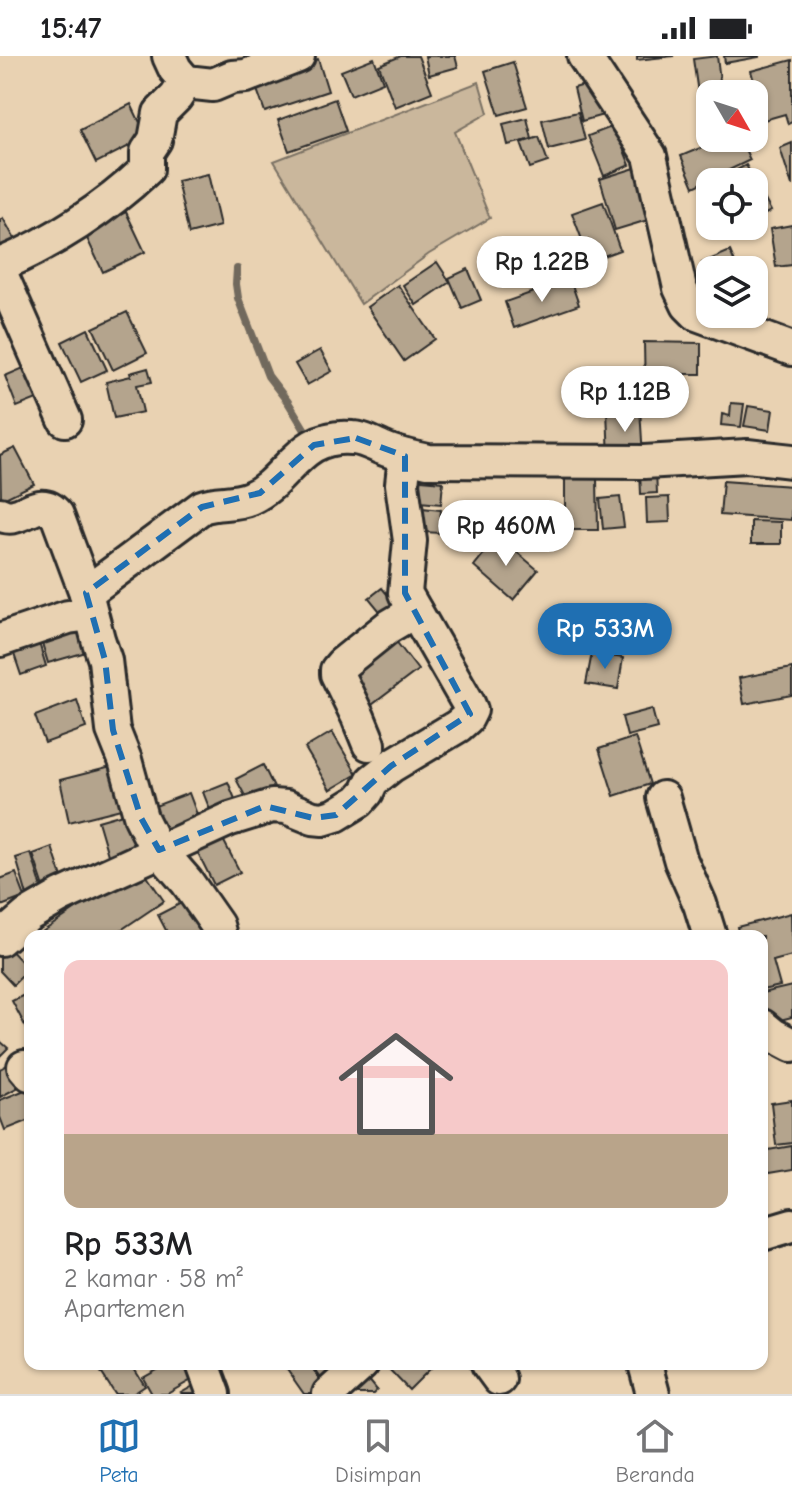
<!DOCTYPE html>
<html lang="id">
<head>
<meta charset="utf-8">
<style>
	:root { --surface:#fff; --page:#f2f2f2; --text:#202124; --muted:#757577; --line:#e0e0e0; --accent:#1f6fb2 }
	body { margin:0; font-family:"Comic Neue",sans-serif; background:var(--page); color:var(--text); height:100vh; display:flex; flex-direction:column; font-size:30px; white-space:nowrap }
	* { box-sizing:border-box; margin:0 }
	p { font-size:26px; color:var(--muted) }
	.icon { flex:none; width:44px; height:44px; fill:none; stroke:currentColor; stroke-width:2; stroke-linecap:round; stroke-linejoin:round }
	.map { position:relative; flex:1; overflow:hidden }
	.details { position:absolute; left:24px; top:874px; width:744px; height:440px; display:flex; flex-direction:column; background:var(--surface); border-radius:16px; box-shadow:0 2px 6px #0004 }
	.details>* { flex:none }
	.needle { width:52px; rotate:129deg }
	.fabs { position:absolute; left:696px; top:24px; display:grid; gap:16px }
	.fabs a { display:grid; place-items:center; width:72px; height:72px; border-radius:16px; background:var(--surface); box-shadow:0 2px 6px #0004; font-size:40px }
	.price { position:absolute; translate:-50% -68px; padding:0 18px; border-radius:28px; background:#fff; color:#222; font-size:26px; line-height:52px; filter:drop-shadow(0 2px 4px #0008) }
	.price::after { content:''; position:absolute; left:50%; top:48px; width:24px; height:18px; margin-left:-12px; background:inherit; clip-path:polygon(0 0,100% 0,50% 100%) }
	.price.on { background:var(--accent); color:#fff }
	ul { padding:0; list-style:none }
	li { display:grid; align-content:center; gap:16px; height:424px; padding:0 40px }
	li span { display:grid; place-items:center; height:248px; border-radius:16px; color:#555 }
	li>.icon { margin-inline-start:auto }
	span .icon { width:144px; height:144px; fill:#fffc; stroke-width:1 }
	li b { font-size:34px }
	.status { display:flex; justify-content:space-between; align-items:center; height:56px; padding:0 40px; background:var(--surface); direction:ltr }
	.status svg { height:22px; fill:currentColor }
	.tab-bar { display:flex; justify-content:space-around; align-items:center; height:112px; border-top:2px solid var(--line); background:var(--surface); font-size:22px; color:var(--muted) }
	.tab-bar a { display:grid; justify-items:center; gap:4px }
	.tab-bar .on { color:var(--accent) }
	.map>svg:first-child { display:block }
	.green { fill:#cab79c; stroke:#7a7164; stroke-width:2 }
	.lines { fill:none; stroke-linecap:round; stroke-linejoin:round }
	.stream { stroke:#71695d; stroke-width:8 }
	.building { fill:#b4a48d; stroke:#2b2b2b; stroke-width:2 }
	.minor-casing { stroke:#2b2b2b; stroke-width:38 }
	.minor { stroke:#e9d2b2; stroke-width:32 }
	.marked { fill:none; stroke:#1f6fb2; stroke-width:6; stroke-dasharray:16 10; stroke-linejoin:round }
</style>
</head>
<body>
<div class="status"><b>15:47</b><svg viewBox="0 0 49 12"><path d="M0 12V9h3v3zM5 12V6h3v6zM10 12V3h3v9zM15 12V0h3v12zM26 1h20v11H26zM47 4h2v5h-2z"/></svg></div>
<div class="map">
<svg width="792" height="1338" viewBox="0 0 792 1338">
	<rect width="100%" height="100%" fill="#e9d2b2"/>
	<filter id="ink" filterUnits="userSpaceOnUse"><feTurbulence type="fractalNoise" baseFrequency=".0125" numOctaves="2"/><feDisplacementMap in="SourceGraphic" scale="16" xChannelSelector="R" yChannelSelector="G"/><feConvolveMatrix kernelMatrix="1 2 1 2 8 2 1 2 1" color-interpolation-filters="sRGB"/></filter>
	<g filter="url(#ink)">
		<!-- green -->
		<polygon class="green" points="479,26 488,57 455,76 490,162 429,198 361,248 274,105"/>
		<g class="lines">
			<!-- stream -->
			<polyline class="stream" points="237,213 236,228 238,242 268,320 288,346 311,384"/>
		</g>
		<!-- building -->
		<g class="building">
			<polygon points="401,0 418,0 432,36 395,51 379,9"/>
			<polygon points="425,0 455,0 458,11 429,19"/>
			<polygon points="637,0 674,0 637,4"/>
			<polygon points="717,0 721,33 698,37 693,3"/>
			<polygon points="724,0 759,0 759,1 725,7"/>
			<polygon points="374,2 383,26 351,39 341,15"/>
			<polygon points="318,3 328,35 265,56 254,25"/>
			<polygon points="792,4 792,66 788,68 785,58 764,64 760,46 754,48 754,38 737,38 736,35 755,29 751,15"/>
			<polygon points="513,6 527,51 499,59 485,15"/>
			<polygon points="595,26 603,59 582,65 574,32"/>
			<polygon points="335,43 346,75 289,95 278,64"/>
			<polygon points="131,48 147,81 96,107 80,74"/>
			<polygon points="578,56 585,84 549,93 542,64"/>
			<polygon points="527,62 532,83 508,89 503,68"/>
			<polygon points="614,70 630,109 604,120 588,80"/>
			<polygon points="539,81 548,106 530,112 521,87"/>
			<polygon points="724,82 740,82 750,104 694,131 681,100"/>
			<polygon points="792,87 792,130 780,92"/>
			<polygon points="746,109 771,155 754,164 754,126 714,126"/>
			<polygon points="635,112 651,163 615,174 600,123"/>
			<polygon points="208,118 220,170 189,178 177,125"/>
			<polygon points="603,146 620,194 590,205 572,157"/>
			<polygon points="126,156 145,196 103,216 84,176"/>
			<polygon points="3,162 18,189 0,200 0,164"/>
			<polygon points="792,169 792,209 776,211 770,173"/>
			<polygon points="506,191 521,220 500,230 486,202"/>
			<polygon points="730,195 738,214 710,214 710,224 702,207"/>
			<polygon points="437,206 450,226 416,249 403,229"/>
			<polygon points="468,213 481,244 462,252 449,222"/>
			<polygon points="570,223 579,249 514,272 505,246"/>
			<polygon points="398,229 435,283 404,305 367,251"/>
			<polygon points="127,256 147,297 113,314 93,272"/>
			<polygon points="88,273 107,314 81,326 62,286"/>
			<polygon points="644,286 701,287 701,318 670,318 670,340 645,340"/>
			<polygon points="320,294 332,315 307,329 295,308"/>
			<polygon points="35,307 47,339 17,351 5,320"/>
			<polygon points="148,312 152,326 137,329 143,356 114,362 106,326 131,320 130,317"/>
			<polygon points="731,347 744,348 741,371 721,369 722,358 730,360"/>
			<polygon points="748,350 773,354 770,374 744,370"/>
			<polygon points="640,353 643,401 609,403 607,354"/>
			<polygon points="15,392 34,428 1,444 0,399"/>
			<polygon points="656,414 657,437 641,438 640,415"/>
			<polygon points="411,423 443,426 441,448 409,445"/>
			<polygon points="565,423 597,423 598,474 565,474"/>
			<polygon points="723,425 792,430 791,464 720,459"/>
			<polygon points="620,441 624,471 603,473 600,443"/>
			<polygon points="669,441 670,466 647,467 646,442"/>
			<polygon points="412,451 441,454 439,477 410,475"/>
			<polygon points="751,465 781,466 781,488 751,488"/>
			<polygon points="498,480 538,514 513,544 474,510"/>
			<polygon points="382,532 401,555 388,565 369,542"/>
			<polygon points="583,565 625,566 624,591 582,591"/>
			<polygon points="77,566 86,596 48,607 39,577"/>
			<polygon points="628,567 643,567 643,584 627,583"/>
			<polygon points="389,576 418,614 369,651 340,614"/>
			<polygon points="36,577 46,610 21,619 10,586"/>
			<polygon points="592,597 623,602 618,633 586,628"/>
			<polygon points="792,612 792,639 744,648 739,622"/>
			<polygon points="77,644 86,672 45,687 35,660"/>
			<polygon points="652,653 657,672 627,680 622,661"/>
			<polygon points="332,676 357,718 330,734 305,692"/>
			<polygon points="635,681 650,728 614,740 599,693"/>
			<polygon points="263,709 277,738 251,751 236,723"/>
			<polygon points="115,710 125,752 69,766 60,724"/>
			<polygon points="228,726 235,743 210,754 203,736"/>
			<polygon points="189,737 201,769 154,787 142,755"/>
			<polygon points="126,757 140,801 111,809 98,765"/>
			<polygon points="218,774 240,816 214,829 193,787"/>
			<polygon points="52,791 65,830 46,837 33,798"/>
			<polygon points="31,797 44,838 28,843 16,802"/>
			<polygon points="140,810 164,845 112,880 45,880 42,876"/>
			<polygon points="16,817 25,841 1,850 0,823"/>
			<polygon points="185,845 203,880 169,880 158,859"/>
			<polygon points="791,857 792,900 773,905 780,930 762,934 762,880 739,880 737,871"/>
			<polygon points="2,885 29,913 13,929 0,915 0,887"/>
			<polygon points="792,930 792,961 764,968 762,959 762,937"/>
			<polygon points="30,936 30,979 12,945"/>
			<polygon points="0,985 8,992 0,1000"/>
			<polygon points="16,1004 28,1026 0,1041 0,1013"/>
			<polygon points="30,1032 30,1064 5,1074 0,1061 0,1044"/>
			<polygon points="792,1044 792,1087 776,1089 771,1047"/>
			<polygon points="792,1090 792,1114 762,1119 762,1095"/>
			<polygon points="100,1308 131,1308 145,1330 133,1338 115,1338 97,1310"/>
			<polygon points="168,1308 185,1308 193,1323 167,1338 152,1338 143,1322"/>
			<polygon points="283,1308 309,1308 324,1329 312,1338 304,1338"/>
			<polygon points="311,1308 336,1308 342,1316 325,1328"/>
			<polygon points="384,1308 433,1308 434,1309 409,1334"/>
			<polygon points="364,1318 377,1334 373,1338 343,1338"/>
			<polygon points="195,1329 201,1338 182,1338 181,1337"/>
		</g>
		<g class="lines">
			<!-- minor casing -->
			<g class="minor-casing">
				<g id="minor">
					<polyline points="169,0 175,13 186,26 213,29 232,21 246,20 298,0"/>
					<polyline points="584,0 650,100 680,232 688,249 697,258 792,293"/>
					<path d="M0,209C52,187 106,152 147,113V96L155,84L160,57L176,41L186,26"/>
					<polyline points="0,216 65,364"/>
					<path d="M0,458C21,470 38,436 57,459L86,537L98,583L105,604L113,674L125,704L141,762L154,788L187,826L217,869L220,880"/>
					<path d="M86,537L202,451C217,445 234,449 250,442C289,425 298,377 352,382C364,382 376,390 387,394C400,399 414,402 428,405L644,406L747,400L792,405"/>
					<polyline points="0,584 68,561 91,558"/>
					<polyline points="369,688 358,661 337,618 337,614 342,608 388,571 415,555"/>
					<polyline points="663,742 681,805 700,848 710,880"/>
					<polyline points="0,883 28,859 61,840 230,763 272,750 286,751 313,762 323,763 336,759 359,745 367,736 372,725 391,710 458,670 467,662 471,654 468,647 405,537 410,485 402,428 405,400"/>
					<polyline points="762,970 773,979 792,989"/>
					<polyline points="24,1011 30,1018"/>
					<polyline points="762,1178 792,1169"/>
					<polyline points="203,1308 214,1338"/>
					<polyline points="488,1308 499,1323"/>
					<polyline points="645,1308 653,1338"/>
					<polyline points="329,1338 362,1308"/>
				</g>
			</g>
			<!-- minor -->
			<use href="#minor" class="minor"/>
		</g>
	</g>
	<!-- marked area -->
	<path class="marked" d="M356,382L405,400V537L470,658L391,710L336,759L313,762L265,750L159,794L141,762L113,674L105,604L86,537L202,451L260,437L314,389Z"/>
</svg>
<div class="fabs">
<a><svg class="needle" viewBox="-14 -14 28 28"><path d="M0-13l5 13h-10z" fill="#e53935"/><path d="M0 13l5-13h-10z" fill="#757577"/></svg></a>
<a><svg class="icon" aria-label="locate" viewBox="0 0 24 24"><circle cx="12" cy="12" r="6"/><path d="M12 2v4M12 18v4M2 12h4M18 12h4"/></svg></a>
<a><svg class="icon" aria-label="layers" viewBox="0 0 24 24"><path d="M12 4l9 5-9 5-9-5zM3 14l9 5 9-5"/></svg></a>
</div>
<b class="price" style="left:542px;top:248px">Rp 1.22B</b>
<b class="price" style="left:625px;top:378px">Rp 1.12B</b>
<b class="price" style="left:506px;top:512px">Rp 460M</b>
<b class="price on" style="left:605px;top:615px">Rp 533M</b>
<section class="details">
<ul>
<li><span style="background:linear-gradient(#f6c9c9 70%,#b9a48a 0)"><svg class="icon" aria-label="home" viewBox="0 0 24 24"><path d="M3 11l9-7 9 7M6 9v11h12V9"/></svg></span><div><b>Rp 533M</b><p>2 kamar · 58 m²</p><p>Apartemen</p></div></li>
</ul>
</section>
</div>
<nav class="tab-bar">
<a class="on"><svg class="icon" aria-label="map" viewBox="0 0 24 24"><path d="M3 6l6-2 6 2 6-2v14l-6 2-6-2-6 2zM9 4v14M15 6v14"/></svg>Peta</a>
<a><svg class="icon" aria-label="saved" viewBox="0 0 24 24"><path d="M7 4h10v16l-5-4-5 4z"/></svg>Disimpan</a>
<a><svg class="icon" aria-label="home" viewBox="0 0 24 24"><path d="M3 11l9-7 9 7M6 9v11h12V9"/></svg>Beranda</a>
</nav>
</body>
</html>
